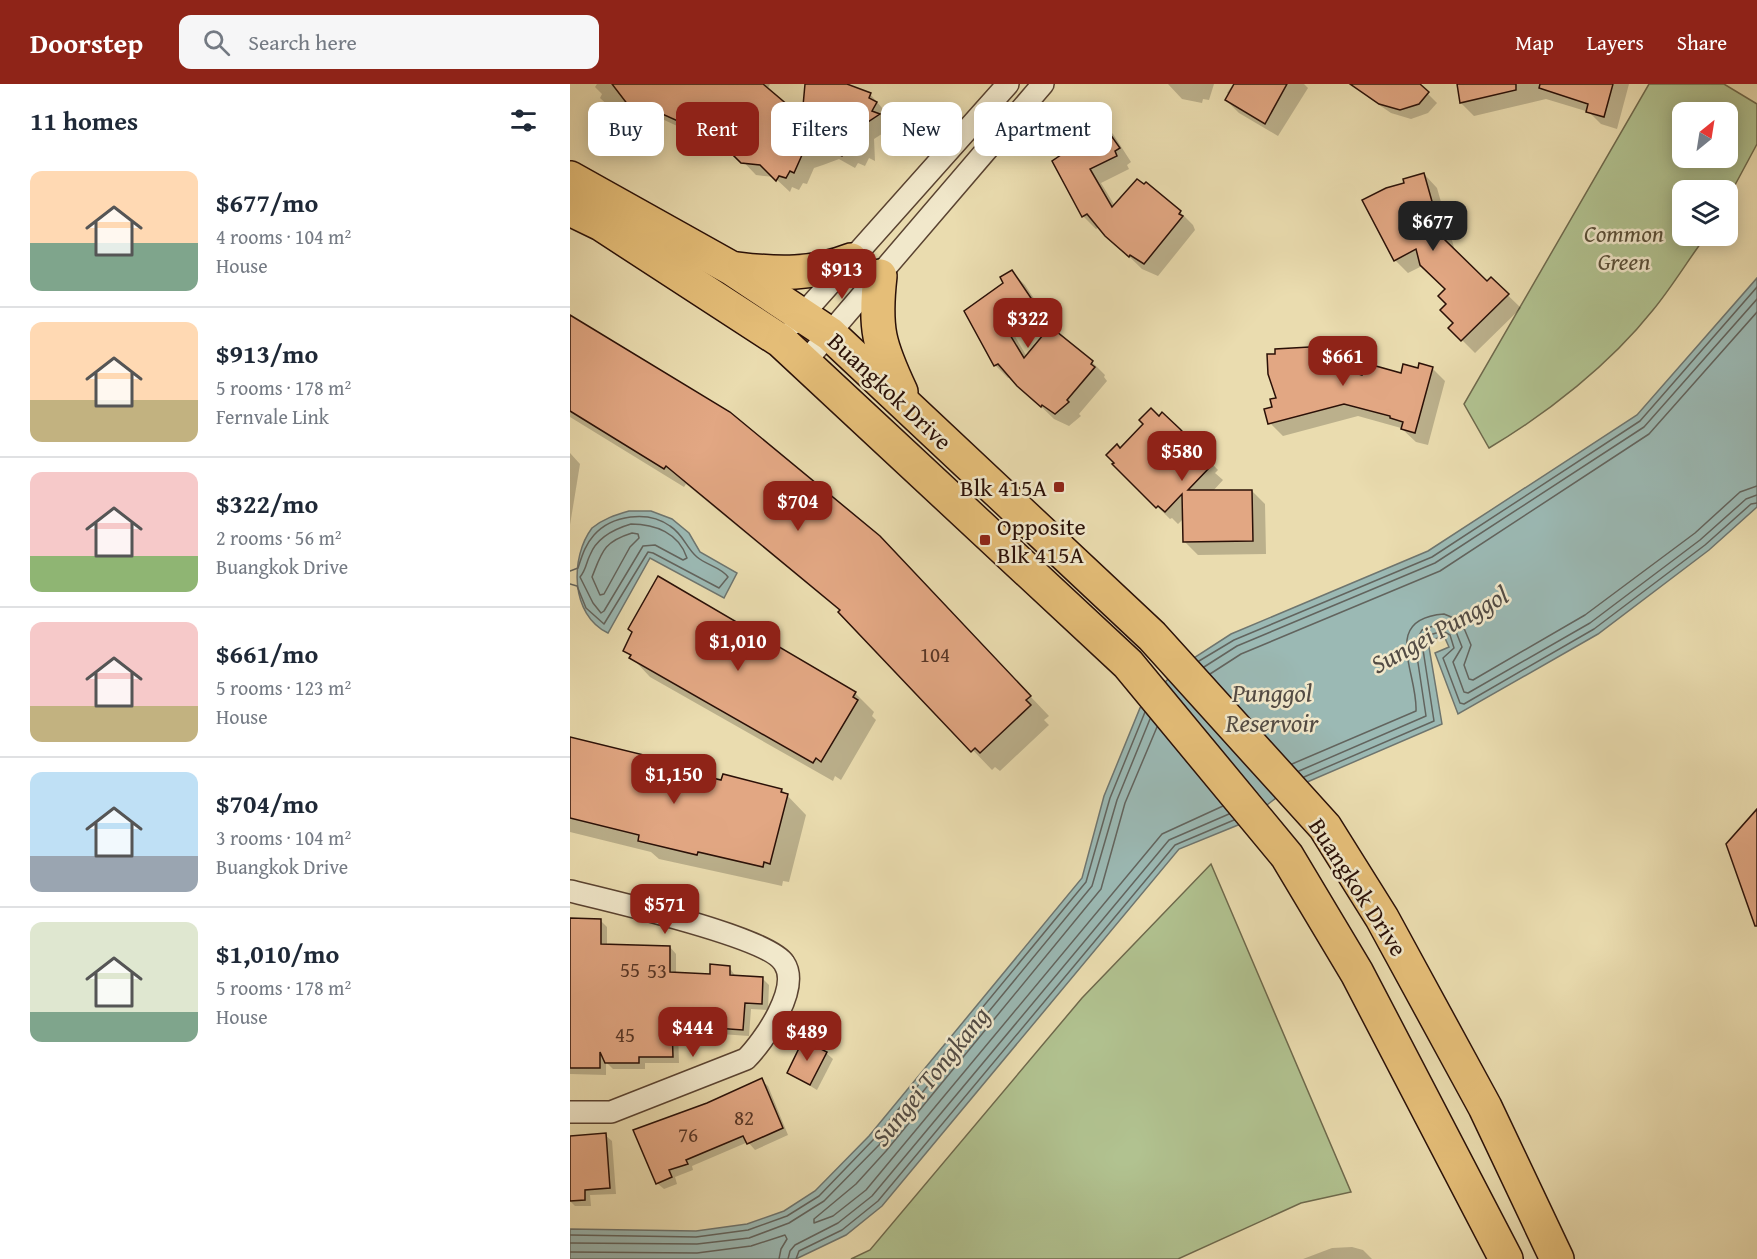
<!DOCTYPE html>
<html lang="en">
<head>
<meta charset="utf-8">
<style>
	:root { --surface:#fff; --page:#f6f6f7; --text:#1f2937; --muted:#747a83; --line:#e0e1e3; --accent:#8f2418 }
	body { margin:0; font-family:"Gentium Book Plus",serif; background:var(--page); color:var(--text); height:100vh; display:flex; flex-direction:column; font-size:22px; white-space:nowrap }
	* { box-sizing:border-box; margin:0 }
	p { font-size:20px; color:var(--muted) }
	.icon { flex:none; width:33px; height:33px; fill:none; stroke:currentColor; stroke-width:2; stroke-linecap:round; stroke-linejoin:round }
	.map { position:relative; flex:1; overflow:hidden }
	.drawer { display:flex; flex-direction:column; background:var(--surface); width:570px }
	.drawer>* { flex:none }
	.hud { position:absolute; left:18px; top:18px; width:570px; height:54px; display:flex; gap:12px }
	.needle { width:39px; rotate:30deg }
	.tools { position:absolute; left:1102px; top:18px; display:grid; gap:12px }
	.tools a { display:grid; place-items:center; width:66px; height:66px; border-radius:12px; background:var(--surface); box-shadow:0 3px 15px #0003; font-size:30px }
	.price { position:absolute; translate:-50% -51px; padding:0 14px; border-radius:12px; background:var(--accent); color:#fff; font-size:20px; line-height:39px; filter:drop-shadow(0 2px 3px #0008) }
	.price::after { content:''; position:absolute; left:50%; top:36px; width:18px; height:14px; margin-left:-9px; background:inherit; clip-path:polygon(0 0,100% 0,50% 100%) }
	.price.on { background:#222; color:#fff }
	ul { padding:0; list-style:none }
	li { display:flex; align-items:center; gap:18px; height:150px; padding:0 30px }
	li+li { border-top:2px solid var(--line) }
	li span { display:grid; place-items:center; flex:none; width:168px; height:120px; border-radius:12px; color:#555 }
	li>.icon { margin-inline-start:auto }
	span .icon { width:72px; height:72px; fill:#fffc; stroke-width:1 }
	li b { font-size:26px }
	h2 { display:flex; justify-content:space-between; align-items:center; height:72px; padding:0 30px; font-size:26px }
	.pill { padding:0 21px; border-radius:12px; background:var(--surface); box-shadow:0 3px 15px #0003; font-size:21px; line-height:54px }
	.pill.on { background:var(--accent); color:#fff }
	header { display:flex; align-items:center; gap:36px; box-sizing:border-box; height:84px; padding:0 30px; background:var(--accent); color:#fff }
	header strong { font-size:28px }
	nav { display:flex; gap:33px; margin-inline-start:auto; font-size:21px }
	.search { width:420px; height:54px; background:var(--page); display:flex; align-items:center; gap:15px; box-sizing:border-box; padding:0 21px; border-radius:12px; color:var(--muted); font-size:22px }
	main { display:flex; flex:1; min-height:0 }
	.map>svg:first-child { display:block }
	.green { fill:#b1c290; stroke:#6e694c; stroke-width:1.5; fill-rule:evenodd }
	.water { fill:#9bb9b4; stroke:#6e756f; stroke-width:1.5 }
	.shadow { fill:#0003 }
	.lines { fill:none; stroke-linecap:round; stroke-linejoin:round }
	.shore { stroke:#62645e; stroke-width:1.5 }
	.building { fill:#e2a783; stroke:#2a1007; stroke-width:1.5 }
	.street-casing { stroke:#5a4331; stroke-width:24 }
	.primary-casing { stroke:#2a1007; stroke-width:36 }
	.street { stroke:#f1e8cb; stroke-width:21 }
	.primary { stroke:#e5be78; stroke-width:33 }
	.poi-dot { fill:#8f2418; stroke:#f1e8cb; stroke-width:2 }
	.labels { text-anchor:middle; dominant-baseline:central; stroke-width:5; stroke-linejoin:round; paint-order:stroke }
	.number-label { font-size:21px; fill:#583626 }
	.park-label { font-size:24px; font-style:italic; fill:#594e37; stroke:#f1e8cb }
	.street-label { font-size:24px; fill:#2a1007; stroke:#f1e8cb }
	.poi-label { font-size:24px; fill:#2a1007; stroke:#f1e8cb; text-anchor:end }
	.water-label { font-size:26px; font-style:italic; fill:#524b44; stroke:#f1e8cb }
</style>
</head>
<body>
<header>
<strong>Doorstep</strong>
<div class="search"><svg class="icon" aria-label="search" viewBox="0 0 24 24"><circle cx="10" cy="10" r="6"/><path d="M15 15l6 6"/></svg>Search here</div>
<nav><a>Map</a><a>Layers</a><a>Share</a></nav>
</header>
<main>
<section class="drawer">
<h2>11 homes<svg class="icon" aria-label="filters" viewBox="0 0 24 24"><path d="M4 7h16M4 17h16"/><circle cx="9" cy="7" r="2"/><circle cx="15" cy="17" r="2"/></svg></h2>
<ul>
<li><span style="background:linear-gradient(#ffd9b3 60%,#7fa58c 0)"><svg class="icon" aria-label="home" viewBox="0 0 24 24"><path d="M3 11l9-7 9 7M6 9v11h12V9"/></svg></span><div><b>$677/mo</b><p>4 rooms · 104 m²</p><p>House</p></div></li>
<li><span style="background:linear-gradient(#ffd9b3 65%,#c2b280 0)"><svg class="icon" aria-label="home" viewBox="0 0 24 24"><path d="M3 11l9-7 9 7M6 9v11h12V9"/></svg></span><div><b>$913/mo</b><p>5 rooms · 178 m²</p><p>Fernvale Link</p></div></li>
<li><span style="background:linear-gradient(#f6c9c9 70%,#8fb573 0)"><svg class="icon" aria-label="home" viewBox="0 0 24 24"><path d="M3 11l9-7 9 7M6 9v11h12V9"/></svg></span><div><b>$322/mo</b><p>2 rooms · 56 m²</p><p>Buangkok Drive</p></div></li>
<li><span style="background:linear-gradient(#f6c9c9 70%,#c2b280 0)"><svg class="icon" aria-label="home" viewBox="0 0 24 24"><path d="M3 11l9-7 9 7M6 9v11h12V9"/></svg></span><div><b>$661/mo</b><p>5 rooms · 123 m²</p><p>House</p></div></li>
<li><span style="background:linear-gradient(#bfe0f5 70%,#9aa5b1 0)"><svg class="icon" aria-label="home" viewBox="0 0 24 24"><path d="M3 11l9-7 9 7M6 9v11h12V9"/></svg></span><div><b>$704/mo</b><p>3 rooms · 104 m²</p><p>Buangkok Drive</p></div></li>
<li><span style="background:linear-gradient(#dfe7d0 75%,#7fa58c 0)"><svg class="icon" aria-label="home" viewBox="0 0 24 24"><path d="M3 11l9-7 9 7M6 9v11h12V9"/></svg></span><div><b>$1,010/mo</b><p>5 rooms · 178 m²</p><p>House</p></div></li>
</ul>
</section>
<div class="map">
<svg width="1187" height="1175" viewBox="0 0 1187 1175">
	<rect width="100%" height="100%" fill="#eadcaf"/>
	<filter id="stains"><feTurbulence type="fractalNoise" baseFrequency=".00333" numOctaves="4"/><feColorMatrix values="0 0 0 0 .2 0 0 0 0 .09 0 0 0 0 .02 0 0 0 .5 -.17"/></filter>
	<radialGradient id="worn" r=".72"><stop offset=".6" stop-color="#630" stop-opacity="0"/><stop offset="1" stop-color="#630" stop-opacity=".3"/></radialGradient>
	<!-- green -->
	<g class="green">
		<path d="M1079,0H1154L1187,20V60L1158,114V106H1113V152H1136C1118,176 1102,203 1083,226C1040,280 978,329 919,364L894,320ZM1113,28H1158V74H1113Z"/>
		<polygon points="641,780 781,1108 731,1119 608,1175 281,1175 300,1166 512,914"/>
	</g>
	<!-- water -->
	<g class="water">
		<polygon points="1187,194 1187,423 1139,466 1028,550 888,630 865,569 879,563 874,552 858,557 872,640 714,708 673,739 609,765 312,1122 276,1151 226,1175 0,1175 0,1145 126,1147 177,1140 214,1127 245,1107 299,1052 512,794 534,712 570,624 601,592 619,577 661,550 858,467 1067,331"/>
		<path d="M59,427H81L102,435L119,449L130,468L167,489L154,514L80,474L38,549C0,531 0,473 22,444C33,435 45,431 59,427Z"/>
	</g>
	<!-- shadow -->
	<g class="shadow">
		<polygon points="27,0 200,0 197,6 233,36 236,0 276,0 300,10 319,32 316,38 321,44 304,55 305,77 299,74 295,82 288,79 285,84 269,75 253,81 244,84 237,100 233,99 229,106 222,103 220,108 204,93 186,91 164,68 92,35 91,39 81,35 78,41 64,25 43,26 30,14 32,10 25,3"/>
		<polygon points="598,0 644,0 639,16 633,15 632,19 612,15"/>
		<polygon points="663,0 734,0 738,4 708,52 669,29 656,16 659,11 657,9"/>
		<polygon points="786,0 848,0 867,19 858,29 841,35 821,29 799,14"/>
		<polygon points="896,0 1059,0 1047,45 1031,40 1019,28 976,15 904,32 891,19 889,1"/>
		<polygon points="530,37 543,50 561,78 557,81 559,85 531,99 545,122 610,128 623,141 625,146 588,192 572,185 529,143 526,145 513,132 524,50"/>
		<polygon points="854,90 867,104 885,167 917,199 921,195 951,224 905,269 880,244 885,239 878,220 877,205 852,182 838,189 825,176 836,100"/>
		<polygon points="442,188 455,201 473,228 468,230 471,235 443,249 457,273 522,278 535,291 534,293 537,297 509,330 511,332 499,342 484,335 441,293 438,294 425,281 396,228 435,200"/>
		<polygon points="0,233 329,474 479,632 474,636 479,641 430,687 425,683 422,686 271,528 116,400 114,403 0,333"/>
		<polygon points="756,264 761,268 766,268 779,281 780,289 793,293 832,291 862,284 875,297 858,361 846,358 831,344 788,332 713,352 700,339 707,315"/>
		<polygon points="623,360 648,386 645,389 653,396 642,408 682,407 695,420 696,470 628,471 615,458 614,434 608,440 602,434 600,435 544,380 550,366"/>
		<polygon points="0,369 10,380 0,441"/>
		<polygon points="55,566 285,609 304,628 302,632 306,636 271,696 265,692 263,697 80,593"/>
		<polygon points="0,654 82,674 90,683 152,698 154,692 212,706 236,731 219,798 213,797 212,802 89,775 81,768 0,748"/>
		<polygon points="0,835 30,836 37,843 37,862 100,863 106,870 106,889 141,892 159,883 166,893 192,894 199,901 198,926 181,925 179,952 108,947 109,979 75,979 75,985 43,985 36,978 36,991 0,990"/>
		<polygon points="256,969 263,975 247,1006 219,989"/>
		<polygon points="191,996 198,1002 218,1051 185,1066 178,1058 122,1082 123,1086 105,1093 107,1100 94,1105 87,1099 138,1021"/>
		<polygon points="35,1051 42,1057 46,1110 20,1111 21,1122 5,1122 0,1117 0,1052"/>
		<polygon points="782,1163 793,1166 802,1175 733,1175 762,1164"/>
	</g>
	<g class="lines">
		<!-- shore -->
		<g class="shore">
			<path d="M61,440C85,440 109,449 117,474L113,476L85,461L73,462L34,527L31,529L23,519L10,493C16,486 16,479 20,471C27,453 44,445 61,440Z"/>
			<path d="M62,449L68,450L69,454L60,463L34,510L30,511L22,493C32,468 33,458 62,449Z"/>
			<path d="M0,487L8,484C12,472 15,461 24,451C42,431 78,426 100,442C114,451 116,464 127,473C136,481 151,483 158,493L149,504L83,469L78,468L34,540L16,524L7,502L0,500"/>
			<polyline points="629,577 664,556 862,473 1070,337 1187,203"/>
			<polyline points="634,583 667,562 865,479 1074,343 1187,215"/>
			<polyline points="640,590 671,570 870,487 1079,350 1187,228"/>
			<polyline points="587,643 555,719 531,805 316,1067 286,1100 244,1135 244,1139 263,1132 296,1106 592,750 653,722"/>
			<path d="M722,680L846,627C848,589 810,535 874,530L891,537L901,561L894,581L899,595L903,596L1015,531L1125,449L1170,408L1187,402"/>
			<polyline points="729,687 856,632 845,559 852,546 872,539 885,545 892,563 883,578 894,608 898,609 1020,539 1130,456 1176,415 1187,411"/>
			<polyline points="734,693 864,637 852,559 856,552 873,547 880,551 884,564 873,574 890,619 894,620 1024,545 1135,461 1181,420 1187,419"/>
			<polyline points="0,1151 126,1153 178,1146 217,1132 249,1112 303,1056 516,798 540,714 575,628"/>
			<polyline points="0,1159 127,1160 179,1154 219,1139 254,1117 309,1061 522,802 547,716 580,635"/>
			<polyline points="0,1168 127,1169 181,1162 215,1151 217,1155 211,1165 209,1175"/>
			<polyline points="218,1175 220,1167 225,1161 268,1139 302,1112 599,756 659,730"/>
			<polyline points="226,1175 229,1167 272,1146 308,1117 605,761 664,736"/>
		</g>
	</g>
	<!-- building -->
	<g class="building">
		<polygon points="42,0 193,0 232,33 235,0 277,0 301,9 299,14 307,18 302,27 310,30 292,42 293,66 286,62 282,71 275,67 272,72 255,63 239,68 232,71 224,89 220,87 216,94 209,92 206,97 190,81 171,79 162,70 166,63 79,24 78,27 68,23 65,30"/>
		<polygon points="664,0 717,0 695,40 655,16"/>
		<polygon points="780,0 850,0 859,8 849,20 830,26 809,20"/>
		<polygon points="887,0 946,0 946,6 890,19"/>
		<polygon points="970,0 1043,0 1034,33 1016,28 1018,20 969,4"/>
		<polygon points="530,36 550,64 545,67 547,72 520,85 542,123 567,95 574,100 576,98 611,127 609,130 613,132 574,180 560,171 559,173 535,152 517,130 512,133 482,77 522,50 518,43"/>
		<polygon points="854,89 872,153 917,197 921,193 939,210 891,257 878,244 883,239 870,226 876,220 868,212 875,205 850,181 846,165 824,177 792,116 816,104 834,99 833,95"/>
		<polygon points="442,186 461,214 456,217 459,222 431,236 454,274 478,245 486,250 487,248 523,277 521,280 525,283 497,316 499,318 485,330 472,321 471,323 447,302 428,280 424,282 394,227 433,199 430,193"/>
		<polygon points="0,231 160,328 310,452 461,612 456,616 461,621 410,669 405,664 401,668 268,528 270,526 96,382 94,385 0,327"/>
		<polygon points="757,262 757,267 767,266 768,284 792,291 795,279 831,289 833,280 848,284 849,279 863,283 845,349 831,345 833,338 820,334 820,332 774,320 698,340 694,325 702,323 700,315 706,314 698,290 697,270 705,270 705,265"/>
		<polygon points="581,324 589,332 592,328 610,345 636,372 633,375 641,382 618,406 682,406 683,457 613,458 612,410 595,428 588,422 586,424 542,380 544,379 536,371 547,360 550,364 573,340 569,336"/>
		<polygon points="88,492 286,608 283,613 288,616 251,678 246,674 243,679 59,574 61,571 53,567 62,548 58,545"/>
		<polygon points="0,653 82,673 81,679 151,696 153,690 212,705 211,708 218,710 200,780 194,778 193,783 128,768 127,771 68,757 69,751 0,734"/>
		<polygon points="1187,725 1187,842 1185,842 1156,760"/>
		<polygon points="0,834 31,835 31,860 100,862 100,888 140,890 140,880 160,882 160,891 193,893 192,920 175,919 173,946 102,941 103,973 69,973 69,979 35,979 30,968 30,984 0,984"/>
		<polygon points="233,956 257,968 240,1001 217,989"/>
		<polygon points="192,994 213,1044 177,1060 173,1052 116,1076 118,1080 99,1086 102,1093 86,1100 63,1046 137,1019"/>
		<polygon points="36,1049 40,1104 15,1106 15,1116 0,1117 0,1052"/>
	</g>
	<g class="lines">
		<!-- street casing -->
		<g class="street-casing">
			<g id="street">
				<polyline points="225,239 438,0"/>
				<polyline points="235,278 473,0"/>
				<path d="M0,807C37,816 198,853 214,879C231,904 194,957 176,975L41,1028H0"/>
			</g>
		</g>
		<!-- primary casing -->
		<g class="primary-casing">
			<g id="primary">
				<polyline points="0,94 161,184 260,250 582,552 755,743 812,834 915,1023 987,1175"/>
				<polyline points="0,125 31,140 211,257 558,580 717,772 787,889 936,1175"/>
				<path d="M168,185C208,190 243,191 281,176"/>
				<path d="M310,192C304,245 309,261 331,308"/>
			</g>
		</g>
		<!-- street -->
		<use href="#street" class="street"/>
		<!-- primary -->
		<use href="#primary" class="primary"/>
	</g>
	<!-- markers -->
	<g class="poi-dot">
		<rect x="483" y="397" width="12" height="12" rx="3"/>
		<rect x="409" y="450" width="12" height="12" rx="3"/>
	</g>
	<g class="labels">
		<!-- number labels -->
		<g class="number-label">
			<text x="365" y="570">104</text>
			<text x="60" y="885">55</text>
			<text x="87" y="886">53</text>
			<text x="55" y="950">45</text>
			<text x="174" y="1033">82</text>
			<text x="118" y="1050">76</text>
		</g>
		<!-- park labels -->
		<g class="park-label">
			<text x="1054" y="149">Common<tspan x="1054" dy="28">Green</tspan></text>
		</g>
		<!-- street labels -->
		<g class="street-label">
			<text transform="translate(320 307) rotate(43)">Buangkok Drive</text>
			<text transform="translate(788 803) rotate(57)">Buangkok Drive</text>
		</g>
		<!-- poi labels -->
		<g class="poi-label">
			<text x="477" y="403">Blk 415A</text>
			<text x="427" y="442" text-anchor="start">Opposite<tspan x="427" dy="28">Blk 415A</tspan></text>
		</g>
		<!-- water labels -->
		<g class="water-label">
			<text transform="translate(869 545) rotate(-29)">Sungei Punggol</text>
			<text x="702" y="608">Punggol<tspan x="702" dy="30">Reservoir</tspan></text>
			<text transform="translate(360 992) rotate(-51)">Sungei Tongkang</text>
		</g>
	</g>
	<rect width="100%" height="100%" filter="url(#stains)"/>
	<rect width="100%" height="100%" fill="url(#worn)"/>
</svg>
<div class="tools">
<a><svg class="needle" viewBox="-14 -14 28 28"><path d="M0-13l5 13h-10z" fill="#e53935"/><path d="M0 13l5-13h-10z" fill="#747a83"/></svg></a>
<a><svg class="icon" aria-label="layers" viewBox="0 0 24 24"><path d="M12 4l9 5-9 5-9-5zM3 14l9 5 9-5"/></svg></a>
</div>
<b class="price on" style="left:863px;top:168px">$677</b>
<b class="price" style="left:272px;top:216px">$913</b>
<b class="price" style="left:458px;top:265px">$322</b>
<b class="price" style="left:773px;top:303px">$661</b>
<b class="price" style="left:612px;top:398px">$580</b>
<b class="price" style="left:228px;top:448px">$704</b>
<b class="price" style="left:168px;top:588px">$1,010</b>
<b class="price" style="left:104px;top:721px">$1,150</b>
<b class="price" style="left:95px;top:851px">$571</b>
<b class="price" style="left:123px;top:974px">$444</b>
<b class="price" style="left:237px;top:978px">$489</b>
<div class="hud">
<a class="pill">Buy</a>
<a class="pill on">Rent</a>
<a class="pill">Filters</a>
<a class="pill">New</a>
<a class="pill">Apartment</a>
</div>
</div>
</main>
</body>
</html>
